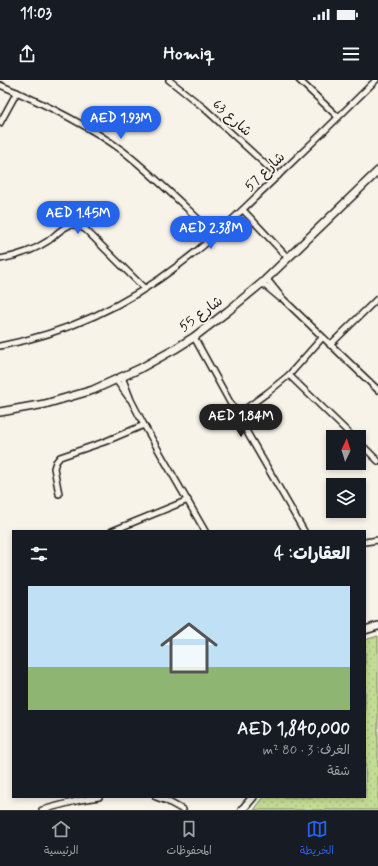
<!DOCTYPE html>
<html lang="ar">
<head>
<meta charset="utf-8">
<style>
	:root { --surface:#171b24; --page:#242831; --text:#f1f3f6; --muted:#9ea1a6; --line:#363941; --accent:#2563eb }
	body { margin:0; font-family:Mynerve,"Playpen Sans Arabic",sans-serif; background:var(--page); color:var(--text); direction:rtl; height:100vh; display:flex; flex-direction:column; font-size:15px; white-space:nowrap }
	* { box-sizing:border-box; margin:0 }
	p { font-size:13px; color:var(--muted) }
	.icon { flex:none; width:22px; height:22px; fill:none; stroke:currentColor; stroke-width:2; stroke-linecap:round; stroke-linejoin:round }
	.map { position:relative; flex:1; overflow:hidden; direction:ltr }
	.sheet { position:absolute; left:12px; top:450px; width:354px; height:268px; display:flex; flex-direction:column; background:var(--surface); border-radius:0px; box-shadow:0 2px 6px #0003; direction:rtl }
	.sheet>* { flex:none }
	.needle { width:26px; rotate:4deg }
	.fabs { position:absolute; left:326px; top:350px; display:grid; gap:8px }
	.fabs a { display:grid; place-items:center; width:40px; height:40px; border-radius:0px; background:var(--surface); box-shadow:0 2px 6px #0003; font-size:20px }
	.price { position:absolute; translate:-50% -34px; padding:0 9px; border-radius:14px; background:var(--accent); color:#fff; font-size:13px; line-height:26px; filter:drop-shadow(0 1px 2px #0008) }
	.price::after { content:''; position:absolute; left:50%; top:24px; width:12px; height:9px; margin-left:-6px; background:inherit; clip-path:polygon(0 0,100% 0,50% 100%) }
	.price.on { background:#222; color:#fff }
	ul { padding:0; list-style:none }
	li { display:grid; align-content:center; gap:8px; height:212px; padding:0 16px }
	li span { display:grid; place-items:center; height:124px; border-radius:0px; color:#555 }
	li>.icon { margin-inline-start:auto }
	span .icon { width:72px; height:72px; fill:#fffc; stroke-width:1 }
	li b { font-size:17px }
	h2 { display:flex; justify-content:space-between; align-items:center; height:48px; padding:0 16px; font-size:17px }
	.status { display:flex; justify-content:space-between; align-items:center; height:28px; padding:0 20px; background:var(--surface); direction:ltr }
	.status svg { height:11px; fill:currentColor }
	header { display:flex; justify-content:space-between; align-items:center; height:52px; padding:0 16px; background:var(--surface); font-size:18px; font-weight:800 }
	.tabs { display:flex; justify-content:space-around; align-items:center; height:56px; border-top:1px solid var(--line); background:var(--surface); font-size:11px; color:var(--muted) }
	.tabs a { display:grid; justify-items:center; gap:2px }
	.tabs .on { color:var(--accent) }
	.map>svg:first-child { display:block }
	.park { fill:url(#park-dots); stroke:#707c58 }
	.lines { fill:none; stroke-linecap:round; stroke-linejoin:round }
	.street-casing { stroke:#1c1c1c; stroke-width:8 }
	.secondary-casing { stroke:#1c1c1c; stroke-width:10 }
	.street { stroke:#f7f3e8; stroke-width:5 }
	.secondary { stroke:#f7f3e8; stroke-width:7 }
	.labels { text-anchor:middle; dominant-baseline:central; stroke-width:3.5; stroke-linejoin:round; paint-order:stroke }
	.street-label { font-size:14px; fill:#1c1c1c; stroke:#f7f3e8 }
</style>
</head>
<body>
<div class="status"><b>11:03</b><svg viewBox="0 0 49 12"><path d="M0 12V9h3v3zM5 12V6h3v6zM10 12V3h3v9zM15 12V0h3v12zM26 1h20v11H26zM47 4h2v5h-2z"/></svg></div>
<header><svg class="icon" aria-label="menu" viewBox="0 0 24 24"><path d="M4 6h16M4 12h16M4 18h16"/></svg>Homiq<svg class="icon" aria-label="share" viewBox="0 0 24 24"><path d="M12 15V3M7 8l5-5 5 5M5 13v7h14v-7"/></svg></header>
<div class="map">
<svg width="378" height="730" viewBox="0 0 378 730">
	<defs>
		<pattern id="park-dots" width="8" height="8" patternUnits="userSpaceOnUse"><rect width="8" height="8" fill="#c4dd94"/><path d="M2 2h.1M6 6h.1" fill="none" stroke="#a8bd7f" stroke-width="1.8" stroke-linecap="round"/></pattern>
	</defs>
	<rect width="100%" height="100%" fill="#f7f3e8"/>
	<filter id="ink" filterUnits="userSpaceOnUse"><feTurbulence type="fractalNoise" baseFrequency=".025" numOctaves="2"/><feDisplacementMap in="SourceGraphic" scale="8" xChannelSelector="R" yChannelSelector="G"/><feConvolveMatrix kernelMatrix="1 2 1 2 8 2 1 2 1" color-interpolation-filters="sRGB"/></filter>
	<g filter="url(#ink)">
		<!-- park -->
		<polygon class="park" points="378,556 378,730 254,730 264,717 365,717 365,560"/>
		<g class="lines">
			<!-- street casing -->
			<g class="street-casing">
				<g id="street">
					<polyline points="169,0 204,28 278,96"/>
					<polyline points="299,0 338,37"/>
					<path d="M0,5C43,23 85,43 123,71C156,97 185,127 215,155"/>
					<polyline points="0,43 17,12"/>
					<polyline points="243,130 288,178"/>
					<path d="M0,179C17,176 33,171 48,161C54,157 60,149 68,146C74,143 80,146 86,150L145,209"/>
					<polyline points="266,198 283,219 378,310"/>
					<polyline points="262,203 280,218"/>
					<polyline points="194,257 237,335 304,451"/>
					<polyline points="330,265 378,218"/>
					<path d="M0,266C67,253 126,226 180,184C210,162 236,136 263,110C301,74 339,37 376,0"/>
					<polyline points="289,295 353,357"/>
					<polyline points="122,297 131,320 144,345 205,451"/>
					<polyline points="116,300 129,318"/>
					<polyline points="237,335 267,313 289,295 322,258"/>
					<polyline points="359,362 378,381"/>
					<polyline points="59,414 54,388 56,382 60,377 104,362 144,345"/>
					<polyline points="112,451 188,420"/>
					<polyline points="365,462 378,460"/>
					<polyline points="156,717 167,721 183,730"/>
					<polyline points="42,730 80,720 99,717"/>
				</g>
			</g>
			<!-- secondary casing -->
			<g class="secondary-casing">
				<g id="secondary">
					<polyline points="0,332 45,324 93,310 139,289 175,269 194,257 228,231 262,203 378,91"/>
					<polyline points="365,550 378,546"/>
					<polyline points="242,730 253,717"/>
				</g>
			</g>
			<!-- street -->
			<use href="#street" class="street"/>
			<!-- secondary -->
			<use href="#secondary" class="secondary"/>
		</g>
	</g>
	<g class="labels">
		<!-- street labels -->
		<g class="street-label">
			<text transform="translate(232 38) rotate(42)">شارع 63</text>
			<text transform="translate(265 92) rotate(-44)">شارع 57</text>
			<text transform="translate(201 234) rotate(-36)">شارع 55</text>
		</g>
	</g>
</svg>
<div class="fabs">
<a><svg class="needle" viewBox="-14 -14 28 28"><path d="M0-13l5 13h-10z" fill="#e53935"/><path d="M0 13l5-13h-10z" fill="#9ea1a6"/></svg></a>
<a><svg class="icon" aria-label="layers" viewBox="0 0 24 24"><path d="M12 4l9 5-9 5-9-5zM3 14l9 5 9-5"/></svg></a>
</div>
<b class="price" style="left:121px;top:60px">AED 1.93M</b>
<b class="price" style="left:78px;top:155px">AED 1.45M</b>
<b class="price" style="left:211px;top:170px">AED 2.38M</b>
<b class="price on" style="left:241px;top:358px">AED 1.84M</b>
<section class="sheet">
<h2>العقارات: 4<svg class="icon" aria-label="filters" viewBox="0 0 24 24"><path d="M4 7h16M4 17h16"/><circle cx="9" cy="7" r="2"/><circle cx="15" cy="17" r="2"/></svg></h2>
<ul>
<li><span style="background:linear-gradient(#bfe0f5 65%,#8fb573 0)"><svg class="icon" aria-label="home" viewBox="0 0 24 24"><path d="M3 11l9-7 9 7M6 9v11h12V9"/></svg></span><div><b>AED 1,840,000</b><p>الغرف: 3 · 80 m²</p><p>شقة</p></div></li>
</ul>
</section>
</div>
<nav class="tabs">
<a class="on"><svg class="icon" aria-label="map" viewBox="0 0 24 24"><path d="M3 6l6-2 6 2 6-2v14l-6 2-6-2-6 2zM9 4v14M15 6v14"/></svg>الخريطة</a>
<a><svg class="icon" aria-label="saved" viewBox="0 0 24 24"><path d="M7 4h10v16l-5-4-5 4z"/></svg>المحفوظات</a>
<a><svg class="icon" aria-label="home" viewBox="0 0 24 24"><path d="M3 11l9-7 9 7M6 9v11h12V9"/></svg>الرئيسية</a>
</nav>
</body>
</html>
